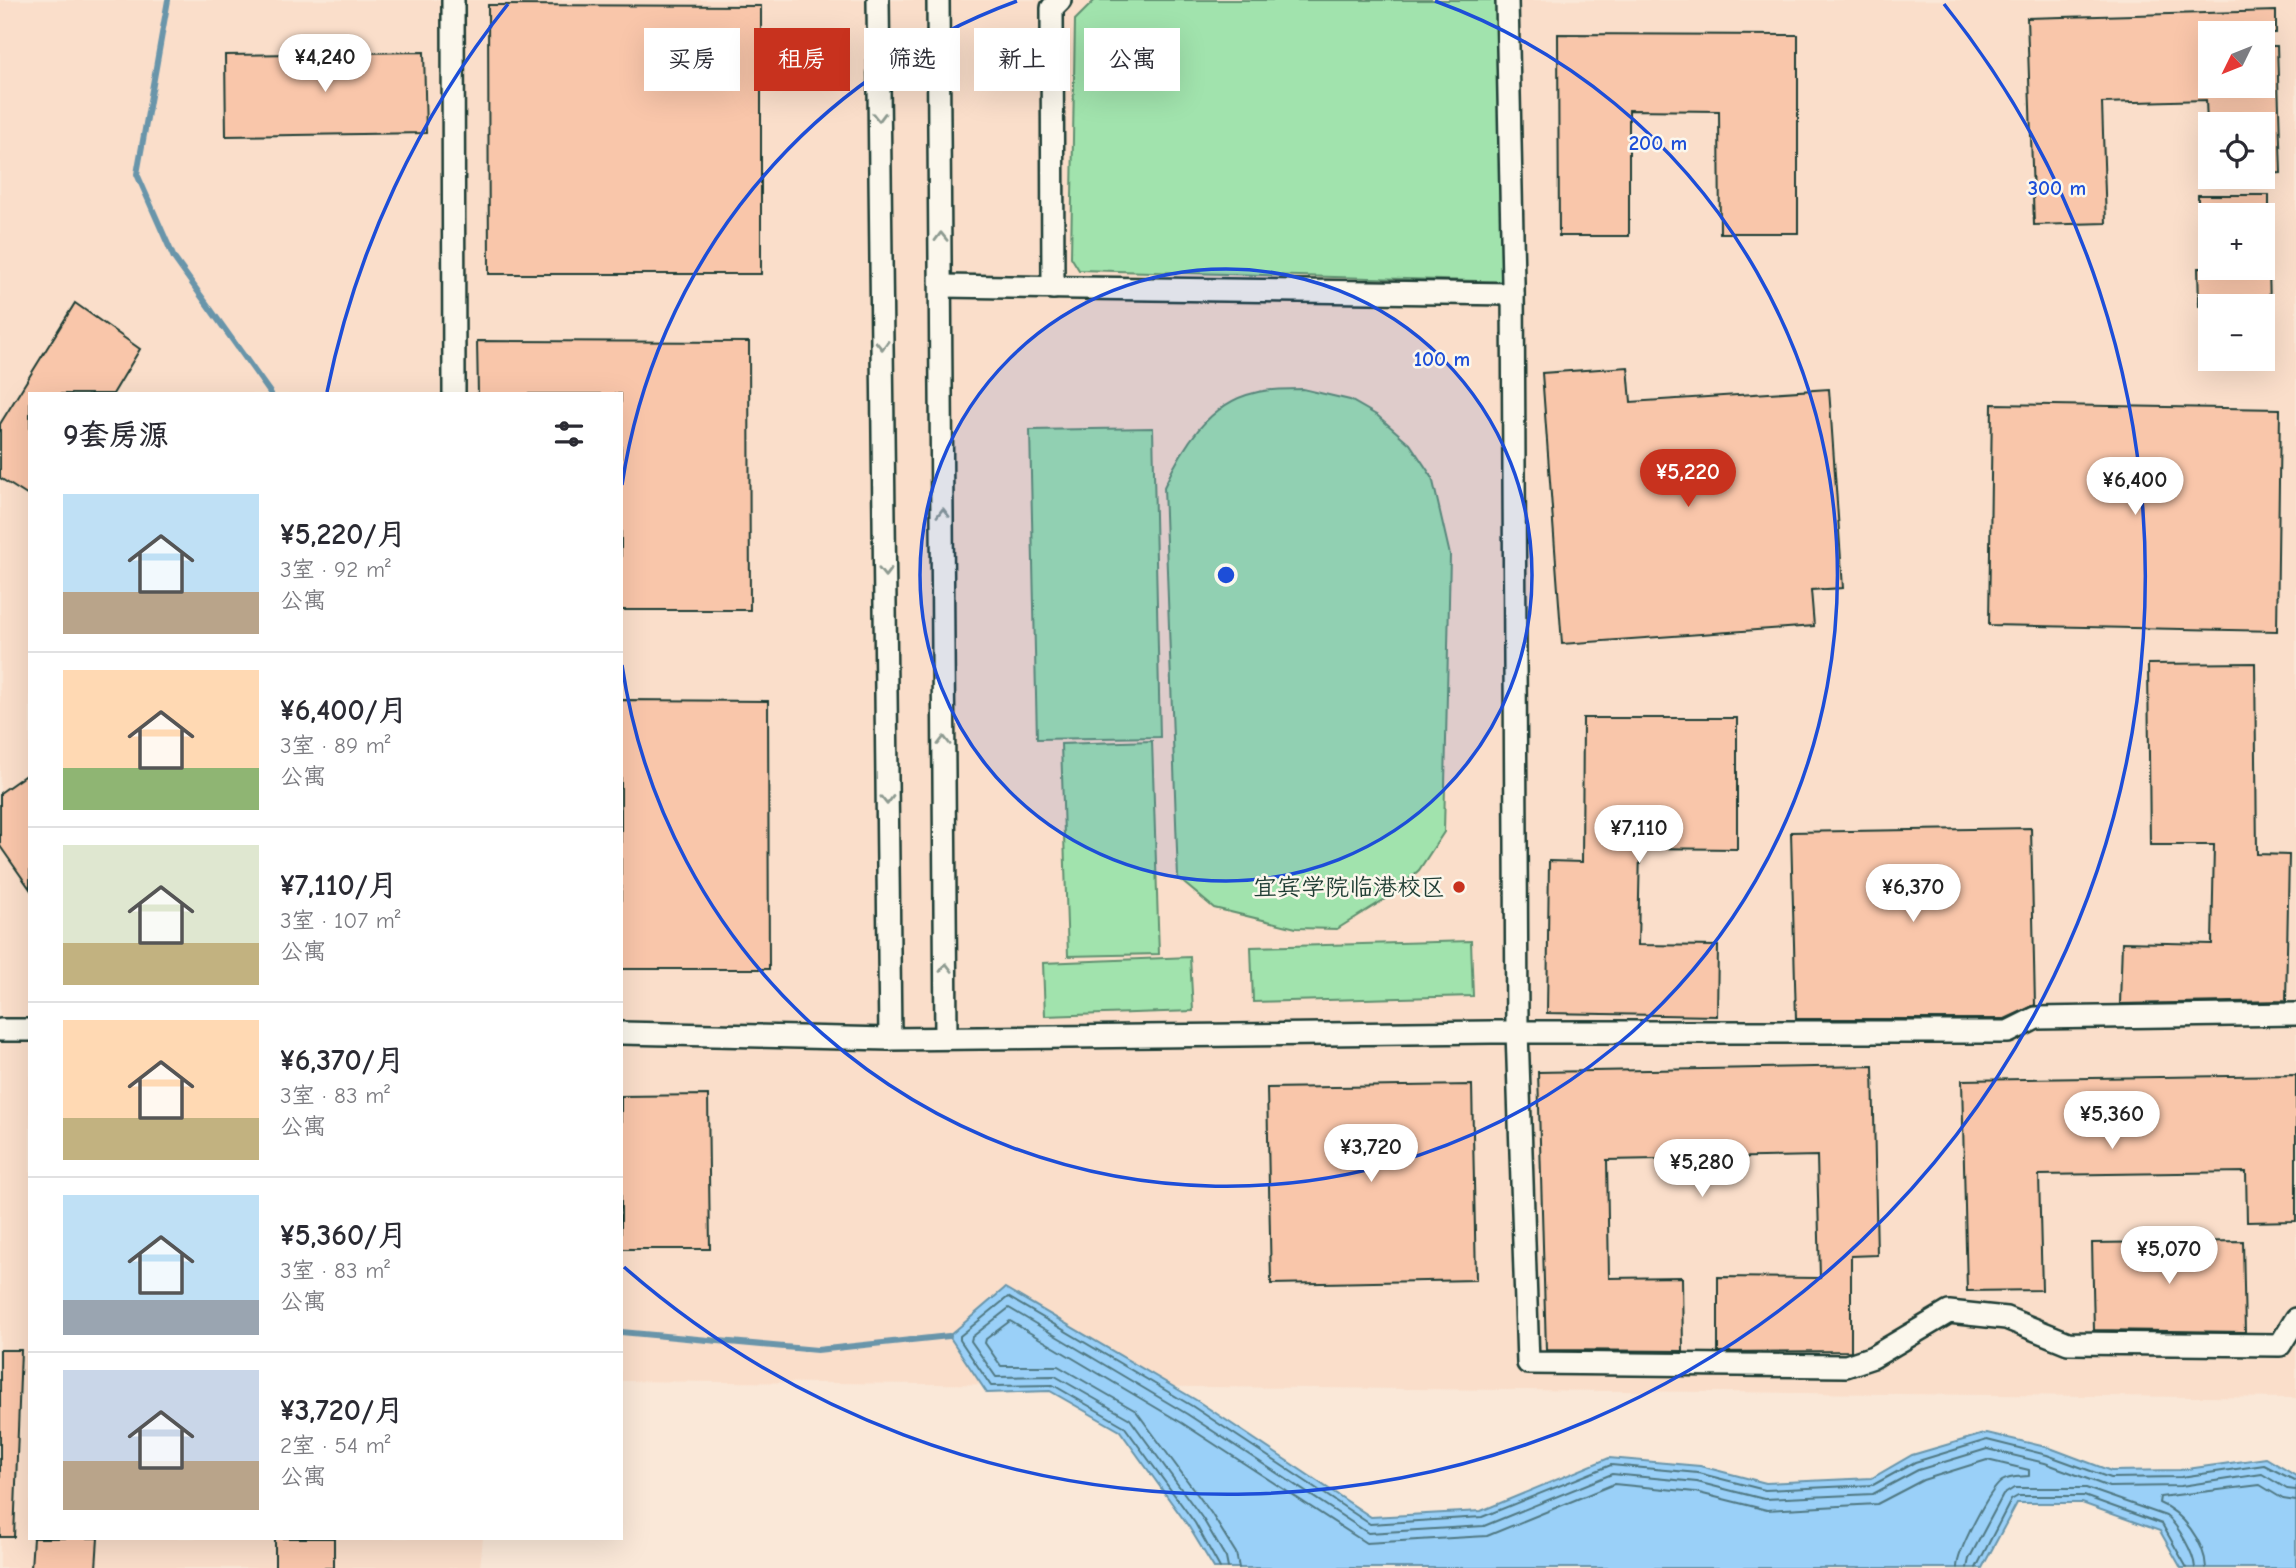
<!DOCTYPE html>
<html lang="zh">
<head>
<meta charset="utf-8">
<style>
	:root { --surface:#fff; --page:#f7f7f7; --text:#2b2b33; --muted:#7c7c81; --line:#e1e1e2; --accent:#c8321e }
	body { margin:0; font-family:"Comic Neue","LXGW WenKai TC",sans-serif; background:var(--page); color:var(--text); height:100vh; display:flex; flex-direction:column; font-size:26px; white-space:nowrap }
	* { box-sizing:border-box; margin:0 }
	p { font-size:23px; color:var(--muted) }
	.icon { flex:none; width:38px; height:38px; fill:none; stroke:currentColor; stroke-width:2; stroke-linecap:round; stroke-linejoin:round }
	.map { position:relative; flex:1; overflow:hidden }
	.details { position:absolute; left:28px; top:392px; width:595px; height:1148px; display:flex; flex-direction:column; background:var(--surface); border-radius:0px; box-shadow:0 7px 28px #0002 }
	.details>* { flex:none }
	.hud { position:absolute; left:644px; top:28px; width:665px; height:63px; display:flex; gap:14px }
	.needle { width:46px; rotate:227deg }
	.tools { position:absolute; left:2198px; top:21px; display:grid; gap:14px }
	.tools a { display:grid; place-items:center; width:77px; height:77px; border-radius:0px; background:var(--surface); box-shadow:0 7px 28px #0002; font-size:35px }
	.price { position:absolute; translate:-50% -60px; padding:0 16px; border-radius:24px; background:#fff; color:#222; font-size:23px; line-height:46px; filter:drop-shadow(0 2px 4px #0008) }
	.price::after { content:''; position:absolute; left:50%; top:42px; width:21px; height:16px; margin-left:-10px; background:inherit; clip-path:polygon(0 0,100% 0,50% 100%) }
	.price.current { background:var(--accent); color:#fff }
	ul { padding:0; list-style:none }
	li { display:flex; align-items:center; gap:21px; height:175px; padding:0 35px }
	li+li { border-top:2px solid var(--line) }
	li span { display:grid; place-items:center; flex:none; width:196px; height:140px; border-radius:0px; color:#555 }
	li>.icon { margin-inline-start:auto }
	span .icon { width:84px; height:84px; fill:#fffc; stroke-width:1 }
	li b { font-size:30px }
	h2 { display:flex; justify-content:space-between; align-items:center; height:84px; padding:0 35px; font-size:30px }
	.pill { padding:0 24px; border-radius:0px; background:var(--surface); box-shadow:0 7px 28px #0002; font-size:24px; line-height:63px }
	.pill.current { background:var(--accent); color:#fff }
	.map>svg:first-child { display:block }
	.built { fill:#fadeca; fill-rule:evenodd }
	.green { fill:#a1e3ad; stroke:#609070; stroke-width:2 }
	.water { fill:#9ad0f8; stroke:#6995aa; stroke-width:2 }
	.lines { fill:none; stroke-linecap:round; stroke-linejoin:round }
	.shore { stroke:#507882; stroke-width:2 }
	.stream { stroke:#6995aa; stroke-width:6 }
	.building { fill:#f9c6aa; stroke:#1f3d34; stroke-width:2 }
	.minor-casing { stroke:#1f3d34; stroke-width:26 }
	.minor { stroke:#fbf7ec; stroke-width:21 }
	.oneway { stroke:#8d9a90 }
	.ring { fill:none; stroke:#1d4ed8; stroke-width:3.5 }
	.poi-dot { fill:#c8321e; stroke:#fbf7ec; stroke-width:2.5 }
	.labels { text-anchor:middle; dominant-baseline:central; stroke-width:5; stroke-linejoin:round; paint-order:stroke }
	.poi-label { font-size:24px; fill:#1f3d34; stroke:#fbf7ec; text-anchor:end }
	.centre { fill:#1d4ed8; stroke:#fbf7ec; stroke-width:3.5 }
	.ring-label { font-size:21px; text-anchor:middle; font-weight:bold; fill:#1d4ed8; stroke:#fbf7ec; stroke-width:5; stroke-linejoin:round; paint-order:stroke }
</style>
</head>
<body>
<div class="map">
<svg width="2296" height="1568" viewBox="0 0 2296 1568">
	<rect width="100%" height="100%" fill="#fae8d8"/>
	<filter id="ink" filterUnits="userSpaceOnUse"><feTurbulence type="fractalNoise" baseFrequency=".0143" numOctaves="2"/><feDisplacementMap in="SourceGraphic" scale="14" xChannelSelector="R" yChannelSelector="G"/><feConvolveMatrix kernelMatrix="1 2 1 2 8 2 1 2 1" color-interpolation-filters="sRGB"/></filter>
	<g filter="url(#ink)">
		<!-- built -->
		<path class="built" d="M0,0H2296V1398L621,1381V394H30V1538H483L480,1568H0ZM2210,33H2263V86H2210ZM2210,124H2263V177H2210ZM2210,215H2263V268H2210ZM2210,306H2263V359H2210Z"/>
		<!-- green -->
		<g class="green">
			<polygon points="1095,0 1507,0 1513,282 1079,270 1071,257 1075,20"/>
			<path d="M1303,389L1350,400L1378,416L1410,444L1432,477L1450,555L1444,832L1419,870L1393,894L1337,929L1296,928L1214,908L1178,878L1164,487C1182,448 1209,403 1254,393C1269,389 1287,389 1303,389Z"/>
			<polygon points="1153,428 1160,737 1037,739 1030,430"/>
			<polygon points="1152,741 1159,954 1068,956 1061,744"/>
			<polygon points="1471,941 1473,996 1253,1002 1251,947"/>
			<polygon points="1190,957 1193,1011 1045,1016 1043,963"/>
		</g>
		<!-- water -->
		<polygon class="water" points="1005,1288 1196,1400 1371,1517 1481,1511 1609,1458 1700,1466 1766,1483 1872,1478 1912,1455 1987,1433 2050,1448 2111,1471 2180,1470 2266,1458 2296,1476 2296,1568 2181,1568 2160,1531 2082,1503 2017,1503 1982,1568 1214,1568 1189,1527 1120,1431 1050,1391 987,1393 949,1336"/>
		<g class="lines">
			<!-- shore -->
			<g class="shore">
				<polyline points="1220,1568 1195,1523 1124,1426 1053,1385 991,1386 960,1340 960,1336 1008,1297 1192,1406 1370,1524 1482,1517 1611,1465 1698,1473 1765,1490 1873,1485 1915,1462 1987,1440 2047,1455 2110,1478 2181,1477 2264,1465 2296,1481"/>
				<polyline points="1228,1568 1226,1558 1203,1519 1130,1419 1055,1376 996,1377 971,1341 972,1337 1009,1308 1187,1414 1368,1533 1484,1526 1612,1474 1697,1482 1764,1499 1873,1494 1918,1470 1987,1449 2045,1463 2109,1487 2181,1486 2262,1474 2287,1489 2296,1490"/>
				<path d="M1239,1568L1236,1553L1211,1513L1136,1411L1058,1366H1001L985,1343L986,1339L1010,1321L1182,1423L1366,1543L1487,1536L1614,1484L1695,1492L1767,1510L1877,1504L1923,1480L1987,1460L2029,1470V1476C2019,1477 2010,1476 2002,1481C1989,1490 1957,1552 1957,1568"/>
				<path d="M1967,1568L1969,1559L2003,1495L2014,1488H2086L2166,1516C2178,1525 2194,1553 2195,1568"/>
				<polyline points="1976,1568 2011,1500 2018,1496 2084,1496 2162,1524 2187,1568"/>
				<path d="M2206,1568C2205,1542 2182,1512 2159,1503L2160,1497L2260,1485L2283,1499L2296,1501"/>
			</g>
			<!-- stream -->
			<g class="stream">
				<polyline points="168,0 137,174 174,258 271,394"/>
				<polyline points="621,1332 817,1350 949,1336"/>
			</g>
		</g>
		<!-- building -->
		<g class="building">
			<polygon points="488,5 761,6 761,274 489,274"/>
			<polygon points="2276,11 2276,33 2210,33 2210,86 2263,86 2263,46 2277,46 2281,173 2263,174 2263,124 2207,124 2206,100 2102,103 2106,223 2034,225 2027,18"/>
			<polygon points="1558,34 1798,35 1798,233 1720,233 1719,111 1629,110 1629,236 1559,236"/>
			<polygon points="424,52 426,133 226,136 225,55"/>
			<rect x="2198" y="195" width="71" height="20"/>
			<polygon points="2198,268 2269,268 2270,306 2199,306"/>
			<polygon points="75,303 140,349 113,394 30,394 30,497 0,478 0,424"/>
			<polygon points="477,341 749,342 750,610 621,610 621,394 478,394"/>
			<polygon points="1628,367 1631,402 1829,389 1843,588 1811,590 1814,626 1562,644 1542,373"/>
			<polygon points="1992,404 2280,409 2277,631 1989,625"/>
			<polygon points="2255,663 2257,854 2289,855 2286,1001 2120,1004 2122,942 2212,944 2214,845 2150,845 2148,664"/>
			<polygon points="621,700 768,701 769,969 621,969"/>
			<polygon points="1583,718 1737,718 1737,849 1640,848 1638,945 1718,946 1717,1016 1547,1013 1549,861 1582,862"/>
			<polygon points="30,772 30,889 0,846 0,793"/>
			<polygon points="2031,828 2035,1005 2005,1019 1796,1019 1791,832"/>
			<polygon points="1873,1066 1877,1255 1851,1256 1851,1351 1718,1352 1718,1277 1820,1278 1817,1156 1607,1160 1609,1278 1682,1277 1683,1351 1546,1350 1538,1072"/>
			<polygon points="2296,1075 2296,1221 2247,1222 2246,1172 2039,1175 2042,1290 1967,1291 1962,1080"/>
			<polygon points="1472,1085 1476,1280 1271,1284 1267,1088"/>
			<polygon points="708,1095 710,1249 621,1249 621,1096"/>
			<polygon points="2243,1241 2245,1332 2094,1330 2092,1243"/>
			<polygon points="0,1350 21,1350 14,1537 0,1537"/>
			<polygon points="33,1538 98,1538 96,1568 31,1568"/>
			<rect x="275" y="1538" width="59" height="30"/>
		</g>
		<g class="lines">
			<!-- minor casing -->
			<g class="minor-casing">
				<g id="minor">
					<polyline points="453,0 454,394"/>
					<polyline points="878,0 890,1039 1491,1032 2008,1032 2036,1018 2296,1014"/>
					<polyline points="938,0 946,1036"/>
					<polyline points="1507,0 1513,282 1517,1031 1528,1363 1846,1366 1873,1357 1949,1312 2006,1318 2068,1343 2280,1345 2296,1319"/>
					<polyline points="942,286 1513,294"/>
					<polyline points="1053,288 1052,8 1060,0"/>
					<polyline points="0,1030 30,1030"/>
					<polyline points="621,1033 890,1039"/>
				</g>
			</g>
			<!-- minor -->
			<use href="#minor" class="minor"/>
		</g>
		<!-- one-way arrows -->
		<defs><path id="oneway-chevron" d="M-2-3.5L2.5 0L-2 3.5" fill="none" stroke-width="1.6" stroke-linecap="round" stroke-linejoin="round" transform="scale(1.75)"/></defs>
		<g class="oneway">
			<use href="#oneway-chevron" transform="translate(879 117) rotate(89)"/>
			<use href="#oneway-chevron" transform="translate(941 237) rotate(-91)"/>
			<use href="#oneway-chevron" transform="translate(882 345) rotate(89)"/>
			<use href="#oneway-chevron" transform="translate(943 513) rotate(-90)"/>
			<use href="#oneway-chevron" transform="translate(885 572) rotate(89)"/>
			<use href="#oneway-chevron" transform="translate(944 741) rotate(-90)"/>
			<use href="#oneway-chevron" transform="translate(887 800) rotate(89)"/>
			<use href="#oneway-chevron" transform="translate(946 968) rotate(-90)"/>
		</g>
	</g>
	<!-- distance rings -->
	<circle cx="1226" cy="575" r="306" fill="#1d4ed8" fill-opacity=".12"/>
	<g class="ring">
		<circle cx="1226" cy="575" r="306"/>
		<path d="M622 485A611 611 0 0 1 1017 1M1435 1A611 611 0 1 1 622 665"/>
		<path d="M327 392A917 917 0 0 1 508 4M1944 4A917 917 0 0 1 624 1267"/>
	</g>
	<!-- markers -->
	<circle class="poi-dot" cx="1459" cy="887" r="7"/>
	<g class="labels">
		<!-- poi labels -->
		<g class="poi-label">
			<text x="1445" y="887">宜宾学院临港校区</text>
		</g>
	</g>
	<circle cx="1226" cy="575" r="10" class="centre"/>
	<g class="ring-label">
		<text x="1658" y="150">200 m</text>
		<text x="2057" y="195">300 m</text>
		<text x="1442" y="366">100 m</text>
	</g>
</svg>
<div class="tools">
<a><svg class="needle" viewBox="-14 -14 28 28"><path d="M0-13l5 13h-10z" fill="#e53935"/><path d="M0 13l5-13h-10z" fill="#7c7c81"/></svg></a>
<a><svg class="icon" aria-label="locate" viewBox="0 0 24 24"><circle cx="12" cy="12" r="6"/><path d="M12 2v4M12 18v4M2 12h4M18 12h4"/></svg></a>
<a>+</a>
<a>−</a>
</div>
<b class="price" style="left:325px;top:94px">¥4,240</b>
<b class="price current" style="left:1688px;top:509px">¥5,220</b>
<b class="price" style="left:2135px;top:517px">¥6,400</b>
<b class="price" style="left:1639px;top:865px">¥7,110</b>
<b class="price" style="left:1913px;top:924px">¥6,370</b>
<b class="price" style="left:2112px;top:1151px">¥5,360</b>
<b class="price" style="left:1371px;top:1184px">¥3,720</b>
<b class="price" style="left:1702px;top:1199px">¥5,280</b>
<b class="price" style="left:2169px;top:1286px">¥5,070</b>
<div class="hud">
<a class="pill">买房</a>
<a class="pill current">租房</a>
<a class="pill">筛选</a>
<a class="pill">新上</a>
<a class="pill">公寓</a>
</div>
<section class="details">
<h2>9套房源<svg class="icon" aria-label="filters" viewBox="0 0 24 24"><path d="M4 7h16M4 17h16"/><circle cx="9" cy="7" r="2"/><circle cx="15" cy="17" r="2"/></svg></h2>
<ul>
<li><span style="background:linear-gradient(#bfe0f5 70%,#b9a48a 0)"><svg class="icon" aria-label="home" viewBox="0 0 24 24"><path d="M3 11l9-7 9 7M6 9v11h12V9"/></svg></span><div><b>¥5,220/月</b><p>3室 · 92 m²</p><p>公寓</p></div></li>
<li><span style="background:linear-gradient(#ffd9b3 70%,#8fb573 0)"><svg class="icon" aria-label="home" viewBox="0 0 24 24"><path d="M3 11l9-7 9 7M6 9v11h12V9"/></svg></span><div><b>¥6,400/月</b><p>3室 · 89 m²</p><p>公寓</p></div></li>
<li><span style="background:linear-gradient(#dfe7d0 70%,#c2b280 0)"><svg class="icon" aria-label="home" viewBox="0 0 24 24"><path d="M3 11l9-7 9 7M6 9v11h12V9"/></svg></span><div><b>¥7,110/月</b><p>3室 · 107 m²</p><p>公寓</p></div></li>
<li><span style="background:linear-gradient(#ffd9b3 70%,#c2b280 0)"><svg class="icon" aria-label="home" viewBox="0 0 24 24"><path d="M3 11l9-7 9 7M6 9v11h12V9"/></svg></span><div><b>¥6,370/月</b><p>3室 · 83 m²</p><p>公寓</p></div></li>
<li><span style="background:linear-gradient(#bfe0f5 75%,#9aa5b1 0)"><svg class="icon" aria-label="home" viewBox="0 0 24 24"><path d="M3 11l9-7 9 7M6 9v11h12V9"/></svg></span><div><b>¥5,360/月</b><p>3室 · 83 m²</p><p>公寓</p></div></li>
<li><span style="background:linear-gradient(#c9d6e8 65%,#b9a48a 0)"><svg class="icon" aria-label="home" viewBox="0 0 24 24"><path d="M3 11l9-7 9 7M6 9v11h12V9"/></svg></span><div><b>¥3,720/月</b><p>2室 · 54 m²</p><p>公寓</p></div></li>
</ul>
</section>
</div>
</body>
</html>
